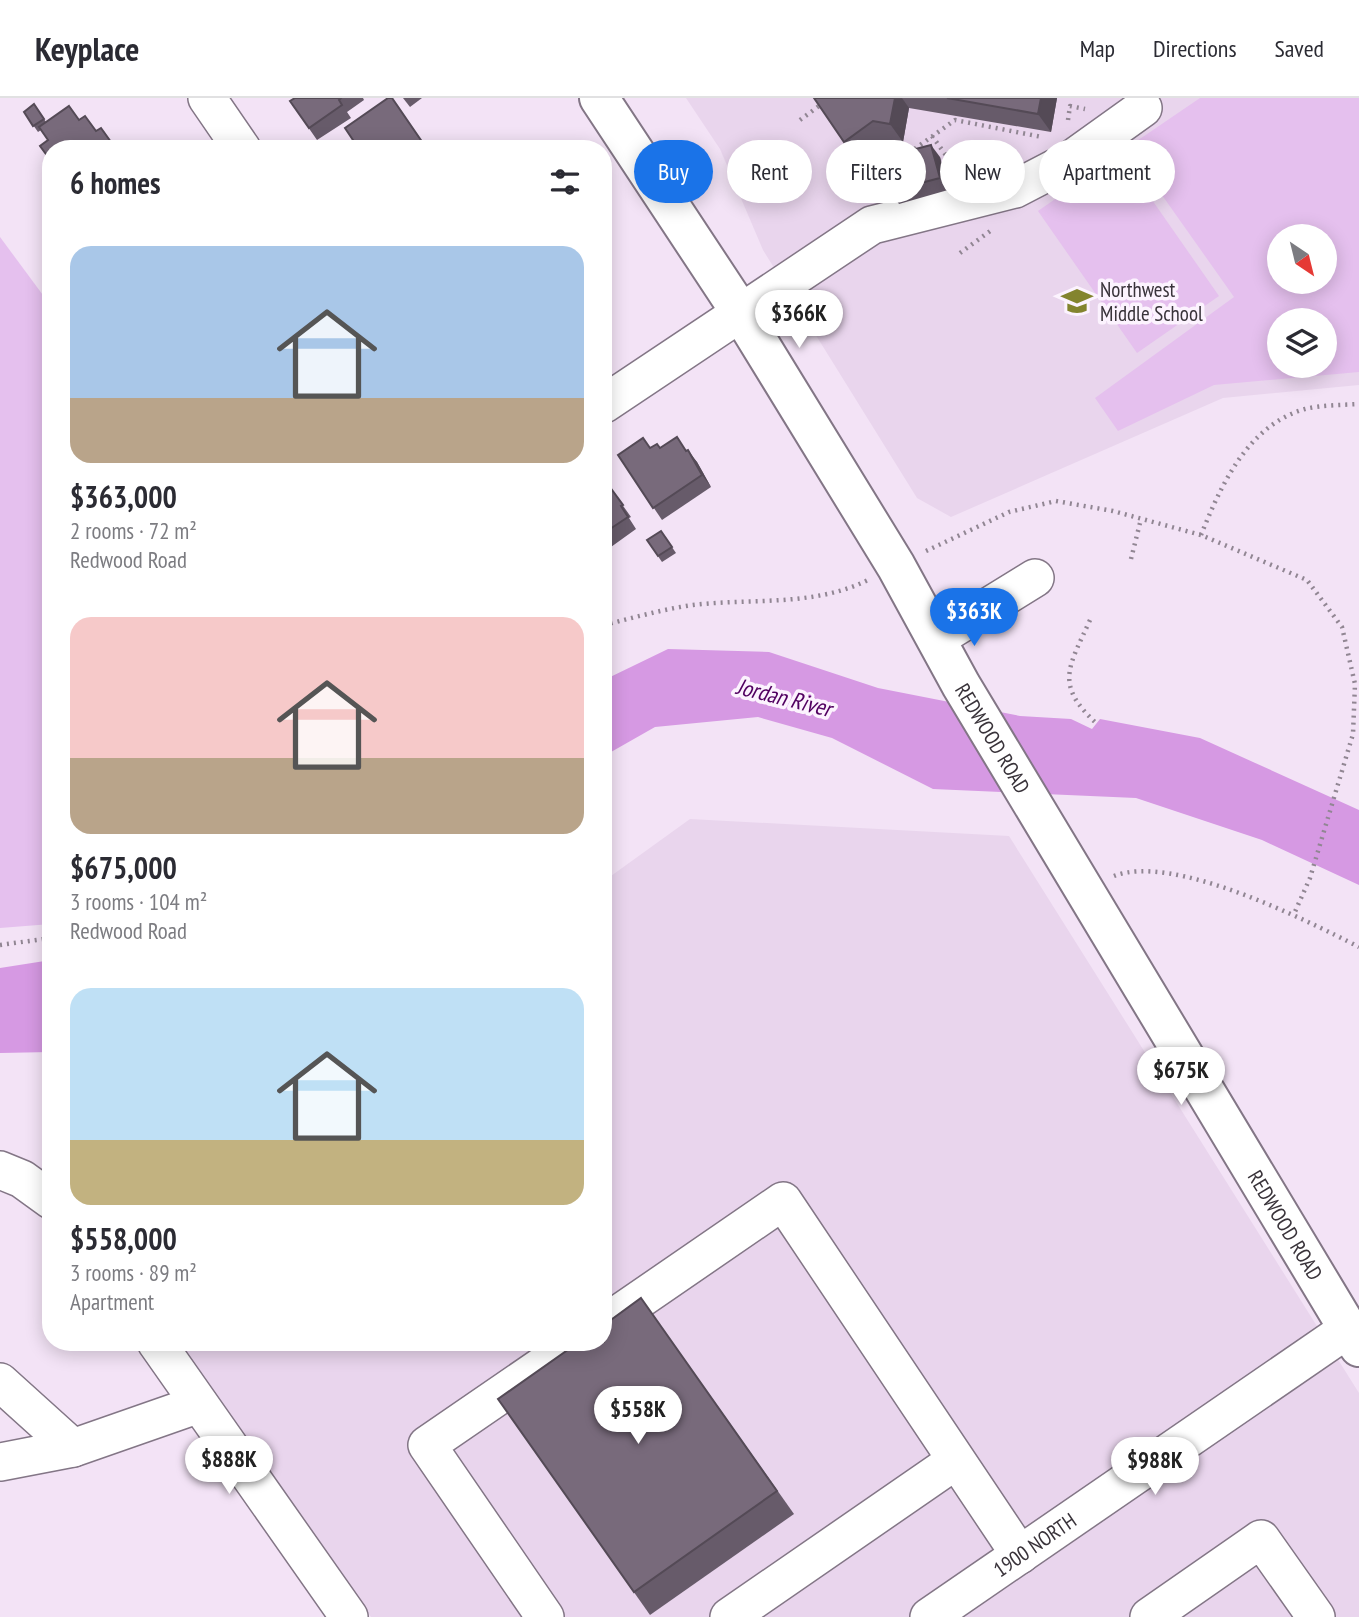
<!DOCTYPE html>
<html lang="en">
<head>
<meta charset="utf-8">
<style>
	:root { --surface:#fff; --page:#f2f2f3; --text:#2b2b33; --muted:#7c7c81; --line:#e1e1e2; --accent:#1a73e8 }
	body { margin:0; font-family:"PT Sans Narrow",sans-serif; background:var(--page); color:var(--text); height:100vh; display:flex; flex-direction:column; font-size:26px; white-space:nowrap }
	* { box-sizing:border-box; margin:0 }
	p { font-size:23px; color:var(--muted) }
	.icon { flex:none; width:38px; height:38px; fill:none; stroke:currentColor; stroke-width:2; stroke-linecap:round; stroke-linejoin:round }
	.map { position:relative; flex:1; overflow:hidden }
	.panel { position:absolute; left:42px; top:42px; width:570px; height:1211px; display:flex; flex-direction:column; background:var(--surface); border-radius:28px; box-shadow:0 4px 18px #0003 }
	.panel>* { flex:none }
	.hud { position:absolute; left:634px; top:42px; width:620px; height:63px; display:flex; gap:14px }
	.needle { width:46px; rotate:145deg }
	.tools { position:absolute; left:1267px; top:126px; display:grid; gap:14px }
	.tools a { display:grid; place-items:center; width:70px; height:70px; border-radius:50%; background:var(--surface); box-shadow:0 4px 18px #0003; font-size:35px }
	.price { position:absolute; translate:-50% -60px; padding:0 16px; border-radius:24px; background:#fff; color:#222; font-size:23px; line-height:46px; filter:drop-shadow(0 2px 4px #0008) }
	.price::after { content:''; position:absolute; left:50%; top:42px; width:21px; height:16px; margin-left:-10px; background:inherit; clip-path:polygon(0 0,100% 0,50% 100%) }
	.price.on { background:var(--accent); color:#fff }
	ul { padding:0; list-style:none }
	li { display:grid; align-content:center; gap:14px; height:371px; padding:0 28px }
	li span { display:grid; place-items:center; height:217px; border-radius:21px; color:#555 }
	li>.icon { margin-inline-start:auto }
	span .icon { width:126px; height:126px; fill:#fffc; stroke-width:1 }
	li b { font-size:30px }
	h2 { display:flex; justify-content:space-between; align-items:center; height:84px; padding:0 28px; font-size:30px }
	.pill { padding:0 24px; border-radius:32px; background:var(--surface); box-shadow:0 4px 18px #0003; font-size:24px; line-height:63px }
	.pill.on { background:var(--accent); color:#fff }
	header { display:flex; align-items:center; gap:42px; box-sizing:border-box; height:98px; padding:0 35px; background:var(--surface); border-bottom:2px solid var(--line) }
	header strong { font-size:33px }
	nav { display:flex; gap:38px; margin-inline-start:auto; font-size:24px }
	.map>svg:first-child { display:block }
	.built { fill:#e9d5ed; fill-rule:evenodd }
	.green { fill:#e5c0ee; fill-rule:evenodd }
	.water { fill:#d699e3 }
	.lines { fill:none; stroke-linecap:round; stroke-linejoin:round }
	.minor-casing { stroke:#837686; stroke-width:40 }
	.major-casing { stroke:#837686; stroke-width:42 }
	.path { stroke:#918693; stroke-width:4.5; stroke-dasharray:2 5; stroke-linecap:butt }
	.minor { stroke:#fff; stroke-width:37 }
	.major { stroke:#fff; stroke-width:38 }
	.wall { fill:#675b6a }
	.shaded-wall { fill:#544a56 }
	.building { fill:#786a7b; stroke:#544a56; stroke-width:2 }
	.labels { text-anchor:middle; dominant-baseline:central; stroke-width:7; stroke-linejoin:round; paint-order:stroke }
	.poi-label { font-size:21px; fill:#39333a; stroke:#fcf3fe; text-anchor:start }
	.street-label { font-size:21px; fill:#39333a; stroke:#fcf3fe }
	.water-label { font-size:23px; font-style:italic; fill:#510060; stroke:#fcf3fe }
</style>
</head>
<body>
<header>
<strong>Keyplace</strong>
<nav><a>Map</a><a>Directions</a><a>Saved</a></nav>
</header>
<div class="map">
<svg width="1359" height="1519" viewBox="0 0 1359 1519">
	<rect width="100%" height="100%" fill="#f3e3f6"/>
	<!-- built -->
	<g class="built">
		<path d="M686,0H1359V287L1223,300L951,419L917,400L763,152L720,51ZM1279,138H1325V184H1279ZM1279,222H1325V268H1279Z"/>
		<polygon points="690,721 1009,738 1359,1295 1359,1519 371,1519 176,1244 604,1244 604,783"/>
	</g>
	<!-- green -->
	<g class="green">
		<path d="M1200,0H1359V274L1214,287L1118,333L1095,300L1234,199L1128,49ZM1279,138H1325V184H1279ZM1279,222H1325V268H1279Z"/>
		<polygon points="1120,56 1219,198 1137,255 1038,113"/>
		<polygon points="0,139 51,208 51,826 0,830"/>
	</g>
	<!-- water -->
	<g class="water">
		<polygon points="668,551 769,554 878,590 1020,618 1071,621 1092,631 1100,621 1200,640 1359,712 1359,787 1262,742 1136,700 933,691 832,640 758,619 655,629 604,658 604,582"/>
		<polygon points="51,862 51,954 0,955 0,870"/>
	</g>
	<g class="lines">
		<!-- minor casing -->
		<g class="minor-casing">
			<g id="minor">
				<polyline points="207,0 242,51"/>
				<polyline points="604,306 872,127 1015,91 1069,63 1143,10"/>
				<polyline points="936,541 1035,480"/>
				<polyline points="0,1072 22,1081 51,1102"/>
				<polyline points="604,1226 783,1103 1020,1457"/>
				<polyline points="156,1244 349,1519"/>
				<polyline points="0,1284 73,1350"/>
				<polyline points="0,1364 73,1350 199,1306"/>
				<polyline points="545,1519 427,1347 577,1244"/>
				<polyline points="729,1519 955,1363"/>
				<path id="s1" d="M929,1519L1348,1231"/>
				<polyline points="1149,1519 1261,1441 1316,1519"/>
			</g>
		</g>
		<!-- major casing -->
		<g class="major-casing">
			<g id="major">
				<path id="s2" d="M599,0L739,212L896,468L961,587L1359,1249"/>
			</g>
		</g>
		<!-- path -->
		<g class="path">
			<polyline points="800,22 819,8"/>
			<polyline points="1068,22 1070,8 1085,11"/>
			<polyline points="932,38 956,71"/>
			<polyline points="909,55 955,22 1042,39"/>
			<polyline points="831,67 850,53"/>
			<polyline points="851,96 887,70"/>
			<polyline points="960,155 993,131"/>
			<path d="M1201,437C1221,387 1248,327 1305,311C1321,307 1342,307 1359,306"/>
			<polyline points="926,453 1009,414 1056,403 1113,413 1201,437 1307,482 1342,529 1355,586 1353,636 1310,780 1294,816"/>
			<polyline points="1131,461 1141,421"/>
			<path d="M1090,522C1069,569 1054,586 1096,625"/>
			<path d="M604,527C633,520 663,511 693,507C752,500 813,509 868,482"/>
			<path d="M1114,778C1172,755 1304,821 1359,849"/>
			<polyline points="0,847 51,840"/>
		</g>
		<!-- minor -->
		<use href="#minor" class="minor"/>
		<!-- major -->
		<use href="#major" class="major"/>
	</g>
	<!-- wall -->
	<g class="wall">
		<polygon points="295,0 363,0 364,2 347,14 351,20 317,42 290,3"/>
		<polygon points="403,0 422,0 410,9"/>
		<polygon points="814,0 1057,0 1051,34 909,10 903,44 886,42 857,62"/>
		<polygon points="34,6 46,24 79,22 96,33 116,51 48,42 41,32 38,34 24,14"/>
		<polygon points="940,59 948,92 899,106 890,93"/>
		<polygon points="650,350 686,353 697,364 711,389 662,422 618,357"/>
		<polygon points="604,381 631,419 629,420 636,431 604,454"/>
		<polygon points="661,433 676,455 662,464 647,442"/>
		<polygon points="641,1200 794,1416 650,1517 498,1301"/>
	</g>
	<!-- shaded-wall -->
	<g class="shaded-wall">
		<polygon points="895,0 902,0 909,10 903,44 890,26"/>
		<polygon points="1041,0 1057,0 1051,34 1038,16"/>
		<polygon points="931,47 940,59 948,92 940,80"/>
		<polygon points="688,352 697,364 711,389 702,377"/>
	</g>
	<!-- building -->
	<g class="building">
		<polygon points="295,0 341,0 339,2 342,7 309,30 290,3"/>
		<polygon points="388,0 392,0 427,51 359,51 345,30"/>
		<polygon points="814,0 895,0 890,26 873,23 844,44"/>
		<polygon points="947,0 1041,0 1038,16"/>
		<polygon points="34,6 44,21 33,28 24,14"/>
		<polygon points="69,8 79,22 85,18 96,33 101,30 116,51 51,51 51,63 40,48 48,42 39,29"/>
		<polygon points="170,46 173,51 162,51"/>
		<polygon points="931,47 940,80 890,93 881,60"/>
		<polygon points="51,75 51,87 45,79"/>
		<polygon points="677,339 686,353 688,352 702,377 653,410 618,357 643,340 650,350 657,346 660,350"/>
		<polygon points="604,381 623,407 621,408 628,419 604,435"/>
		<polygon points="661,433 672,449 658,458 647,442"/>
		<polygon points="641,1200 777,1393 634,1494 498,1301 579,1244 604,1244 604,1227"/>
	</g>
	<!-- icons -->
	<defs>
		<g id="school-bare" transform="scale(2.415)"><path d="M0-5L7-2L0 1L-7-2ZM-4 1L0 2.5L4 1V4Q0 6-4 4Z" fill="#83842e" stroke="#fcf3fe" stroke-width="2.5" paint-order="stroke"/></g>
	</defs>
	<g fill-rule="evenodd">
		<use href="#school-bare" x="1077" y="203"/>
	</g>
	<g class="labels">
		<!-- poi labels -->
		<g class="poi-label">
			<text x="1100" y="191">Northwest<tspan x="1100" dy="24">Middle School</tspan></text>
		</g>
		<!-- street labels -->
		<g class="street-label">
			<text stroke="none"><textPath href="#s2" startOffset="752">REDWOOD ROAD</textPath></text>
			<text stroke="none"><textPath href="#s2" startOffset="1320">REDWOOD ROAD</textPath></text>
			<text stroke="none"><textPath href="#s1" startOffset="128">1900 NORTH</textPath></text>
		</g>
		<!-- water labels -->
		<g class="water-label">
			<text transform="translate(784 599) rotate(14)">Jordan River</text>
		</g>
	</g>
</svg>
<div class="tools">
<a><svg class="needle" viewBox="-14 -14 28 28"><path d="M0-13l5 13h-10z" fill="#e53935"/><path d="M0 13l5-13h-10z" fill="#7c7c81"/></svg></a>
<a><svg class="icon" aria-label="layers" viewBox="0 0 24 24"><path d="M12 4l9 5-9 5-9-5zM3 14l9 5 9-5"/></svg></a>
</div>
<b class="price" style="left:799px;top:252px">$366K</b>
<b class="price on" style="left:974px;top:550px">$363K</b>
<b class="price" style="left:1181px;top:1009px">$675K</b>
<b class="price" style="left:638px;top:1348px">$558K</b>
<b class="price" style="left:229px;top:1398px">$888K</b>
<b class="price" style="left:1155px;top:1399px">$988K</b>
<div class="hud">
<a class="pill on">Buy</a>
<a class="pill">Rent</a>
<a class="pill">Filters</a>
<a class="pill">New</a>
<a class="pill">Apartment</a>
</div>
<section class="panel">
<h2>6 homes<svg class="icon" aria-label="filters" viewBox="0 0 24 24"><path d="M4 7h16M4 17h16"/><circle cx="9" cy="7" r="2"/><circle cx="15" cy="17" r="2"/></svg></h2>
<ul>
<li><span style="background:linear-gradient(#a9c7e8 70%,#b9a48a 0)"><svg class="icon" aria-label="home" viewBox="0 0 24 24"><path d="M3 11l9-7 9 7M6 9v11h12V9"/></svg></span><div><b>$363,000</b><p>2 rooms · 72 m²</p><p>Redwood Road</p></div></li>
<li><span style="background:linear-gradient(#f6c9c9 65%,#b9a48a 0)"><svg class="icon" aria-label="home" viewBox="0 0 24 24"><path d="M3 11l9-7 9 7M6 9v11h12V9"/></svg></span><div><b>$675,000</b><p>3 rooms · 104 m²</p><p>Redwood Road</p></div></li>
<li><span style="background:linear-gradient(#bfe0f5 70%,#c2b280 0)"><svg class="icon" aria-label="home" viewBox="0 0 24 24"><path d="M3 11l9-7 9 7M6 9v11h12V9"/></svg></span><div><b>$558,000</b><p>3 rooms · 89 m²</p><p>Apartment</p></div></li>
</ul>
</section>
</div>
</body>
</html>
